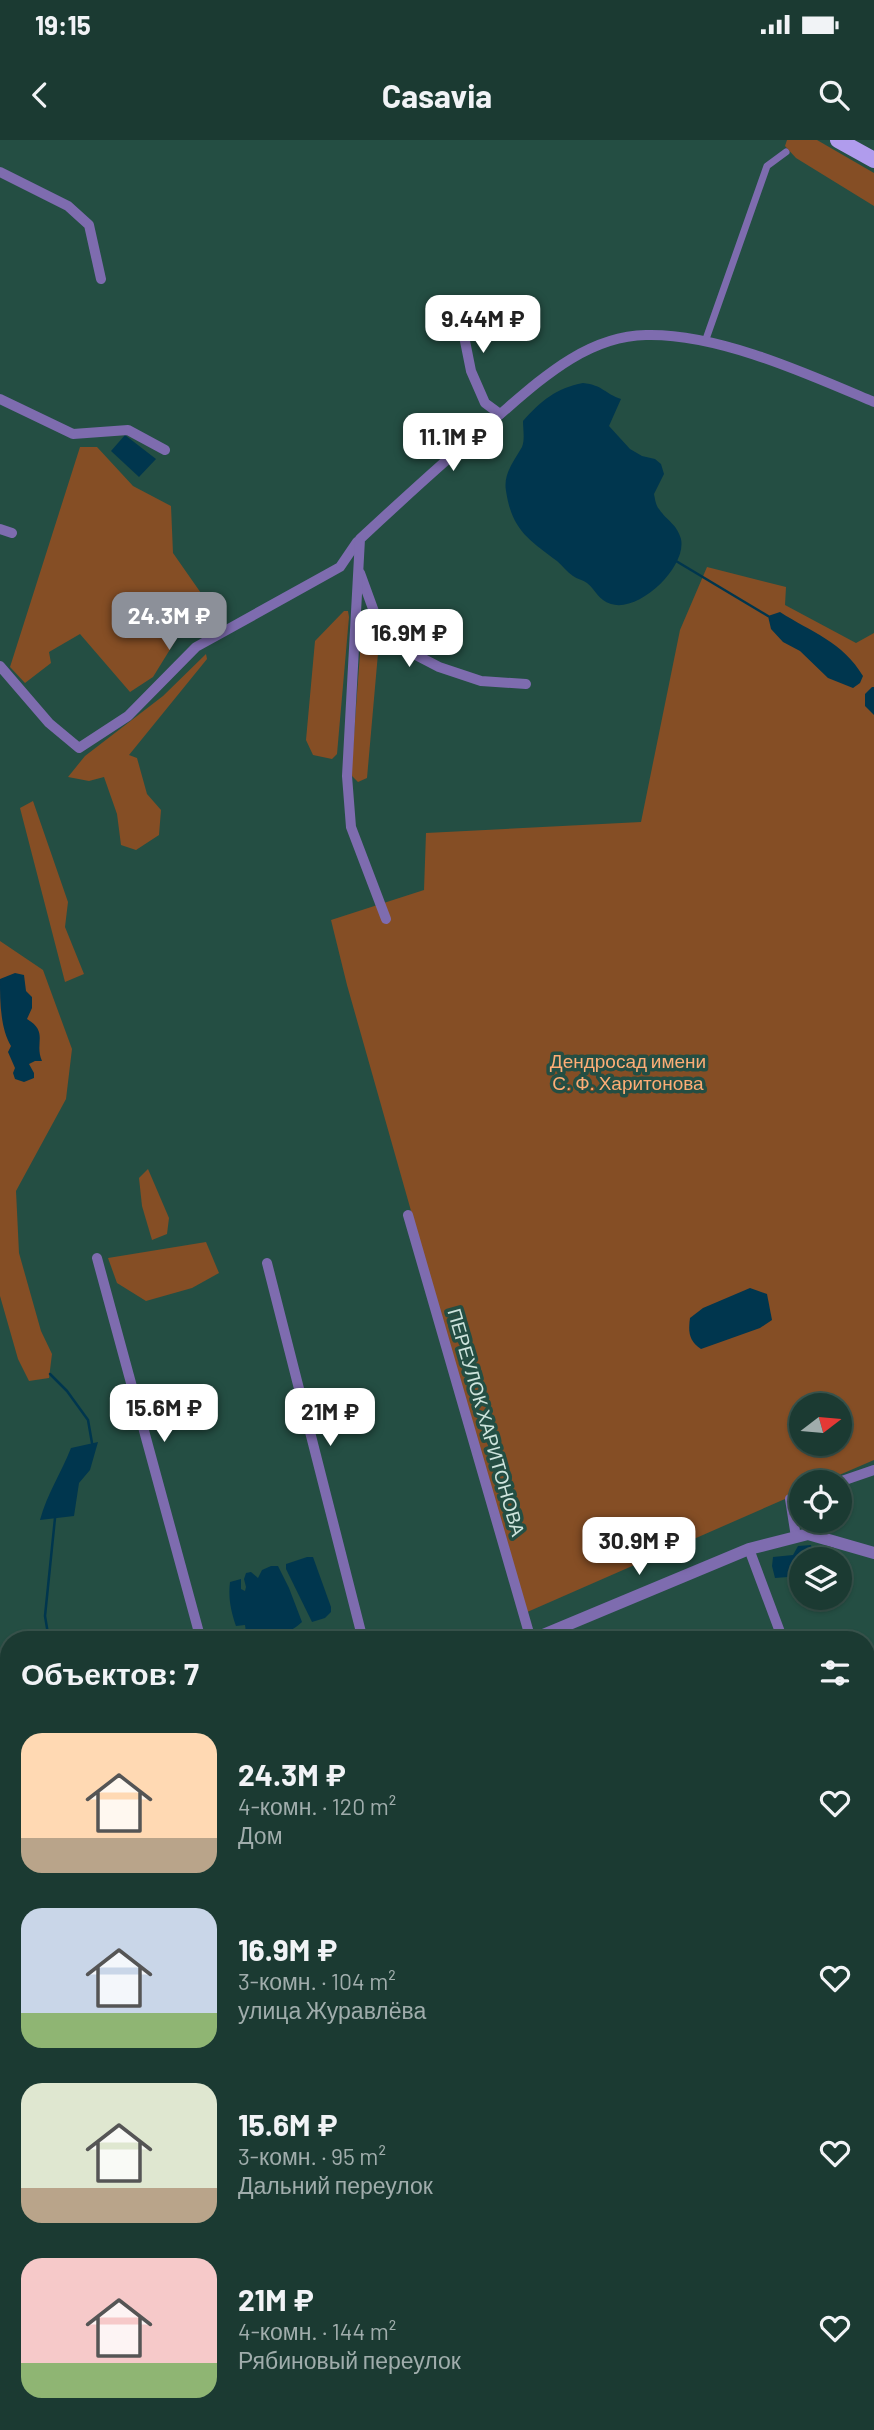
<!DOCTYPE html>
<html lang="ru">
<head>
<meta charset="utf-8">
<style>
	:root { --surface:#1b3a32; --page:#28453e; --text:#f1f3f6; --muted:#a0adac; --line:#39544d; --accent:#8c9099 }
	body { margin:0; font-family:Barlow,sans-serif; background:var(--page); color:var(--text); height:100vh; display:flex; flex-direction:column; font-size:26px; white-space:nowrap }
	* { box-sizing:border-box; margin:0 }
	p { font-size:23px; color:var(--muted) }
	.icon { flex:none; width:38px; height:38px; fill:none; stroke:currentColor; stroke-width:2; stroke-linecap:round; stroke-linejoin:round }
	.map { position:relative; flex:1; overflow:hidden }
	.details { position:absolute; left:0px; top:1491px; width:875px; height:800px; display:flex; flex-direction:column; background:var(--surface); border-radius:28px 28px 0 0; box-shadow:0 2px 5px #0004,0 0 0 2px var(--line) }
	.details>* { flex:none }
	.needle { width:46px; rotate:74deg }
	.controls { position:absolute; left:789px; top:1253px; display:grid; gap:14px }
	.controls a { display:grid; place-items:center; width:63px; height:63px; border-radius:50%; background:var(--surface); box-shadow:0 2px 5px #0004,0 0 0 2px var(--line); font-size:35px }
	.price { position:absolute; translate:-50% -60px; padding:0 16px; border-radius:14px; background:#fff; color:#222; font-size:23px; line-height:46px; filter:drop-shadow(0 2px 4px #0008) }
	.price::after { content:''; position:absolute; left:50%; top:42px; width:21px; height:16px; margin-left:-10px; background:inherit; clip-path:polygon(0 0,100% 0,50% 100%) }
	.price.selected { background:var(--accent); color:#fff }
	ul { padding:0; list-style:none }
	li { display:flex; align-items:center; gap:21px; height:175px; padding:0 21px }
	li span { display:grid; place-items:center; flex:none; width:196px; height:140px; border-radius:21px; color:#555 }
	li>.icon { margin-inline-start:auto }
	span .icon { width:84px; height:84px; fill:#fffc; stroke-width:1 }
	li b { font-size:30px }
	h2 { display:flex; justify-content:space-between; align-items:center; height:84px; padding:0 21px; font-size:30px }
	.status { display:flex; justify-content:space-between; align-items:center; height:49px; padding:0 35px; background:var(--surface); direction:ltr }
	.status svg { height:19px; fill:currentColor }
	header { display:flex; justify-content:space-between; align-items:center; height:91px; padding:0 21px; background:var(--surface); font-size:32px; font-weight:700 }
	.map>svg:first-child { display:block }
	.green { fill:#854e25; fill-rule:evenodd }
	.water { fill:#00364e }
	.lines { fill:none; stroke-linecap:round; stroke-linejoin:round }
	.stream { stroke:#00364e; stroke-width:2.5 }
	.pedestrian { stroke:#7e6caf; stroke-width:7 }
	.minor { stroke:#7e6caf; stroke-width:10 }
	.tertiary { stroke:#7e6caf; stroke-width:12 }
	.primary { stroke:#b09ced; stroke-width:16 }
	.labels { text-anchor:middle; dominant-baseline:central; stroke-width:7; stroke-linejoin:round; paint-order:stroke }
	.park-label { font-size:19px; fill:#fdad76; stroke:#244e43 }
	.street-label { font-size:19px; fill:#cee4dd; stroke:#244e43 }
</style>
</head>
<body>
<div class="status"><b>19:15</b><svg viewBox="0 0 49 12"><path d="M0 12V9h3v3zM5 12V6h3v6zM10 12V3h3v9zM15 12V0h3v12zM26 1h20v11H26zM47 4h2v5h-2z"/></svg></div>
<header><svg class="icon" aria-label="back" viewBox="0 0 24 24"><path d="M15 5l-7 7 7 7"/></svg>Casavia<svg class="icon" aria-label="search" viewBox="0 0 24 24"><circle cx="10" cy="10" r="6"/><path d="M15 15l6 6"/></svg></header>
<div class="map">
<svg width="874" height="2290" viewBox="0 0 874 2290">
	<rect width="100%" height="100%" fill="#244e43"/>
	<!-- green -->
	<g class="green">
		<polygon points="787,0 817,0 874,33 874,66 796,18 785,6"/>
		<polygon points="80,307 97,307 133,346 171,366 173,413 203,456 153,537 130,552 80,494 49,512 51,523 25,543 10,527"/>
		<path d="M707,427L786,447L785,465L856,503L874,493V1320L823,1342H802L801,1352L525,1473L347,845L331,780L424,750L426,693L641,682L680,490ZM802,1265H840V1304H802Z"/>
		<polygon points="344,471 348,471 349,477 337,614 332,619 313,615 306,600 315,501"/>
		<polygon points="366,492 372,492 379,502 367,638 358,642 351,635 361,500"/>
		<polygon points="206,514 207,519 129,615 137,618 147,654 161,670 159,695 136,710 121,705 117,674 104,637 89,641 68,637 85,616 163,556"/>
		<polygon points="33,661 68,762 65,787 84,834 65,842 20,668"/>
		<polygon points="0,801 43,830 72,909 66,959 16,1051 19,1113 41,1191 52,1214 49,1238 29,1241 18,1219 0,1156"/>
		<polygon points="148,1029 169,1078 167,1094 152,1100 142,1066 139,1038"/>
		<polygon points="206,1102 219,1133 192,1148 146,1161 117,1143 108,1118"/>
	</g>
	<!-- water -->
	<g class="water">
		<path d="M583,243C603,245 605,254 621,259L609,286L630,309L642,316L655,319L661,324L664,334L654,354C655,359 656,366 659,369C667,381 677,384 681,399C687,427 639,473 611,464C598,460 596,450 587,443C583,440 577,439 573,436C567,432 563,426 557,421C528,399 512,390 506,351C503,334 514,321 522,307C525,300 523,289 523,281C541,261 556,248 583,243Z"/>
		<polygon points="125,295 156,319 139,337 111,311"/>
		<path d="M780,472C811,492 843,502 863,536L860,543L853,548L828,538L800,511L783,502L771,489L768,476Z"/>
		<polygon points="872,547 874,547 874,575 865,566 865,554"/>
		<path d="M15,833L24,835L26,851L32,857V868L27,879C49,892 34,903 42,921H35L29,924L34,933V938L24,942L15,939L13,933L15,928L8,912L11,906C0,888 0,860 0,839Z"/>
		<path d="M750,1148L767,1154L772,1180L760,1188L701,1209C689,1201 688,1192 690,1178L703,1168Z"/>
		<path d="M98,1302L90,1330L79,1343L74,1376L40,1380C47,1354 61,1333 71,1308Z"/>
		<polygon points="811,1405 814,1419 802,1419 801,1436 775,1438 772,1426 773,1417 793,1415 798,1406"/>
		<polygon points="307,1417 313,1417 331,1467 331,1472 325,1478 312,1482 286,1429 286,1424"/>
		<path d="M271,1426H278L289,1448L302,1482C294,1489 285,1496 274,1491C268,1500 257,1500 247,1500L245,1485L236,1486C231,1471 228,1458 230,1442L241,1439V1449L245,1451L246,1447L244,1439L246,1433L251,1432L258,1438L262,1430Z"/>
	</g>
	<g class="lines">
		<!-- stream -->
		<g class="stream">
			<polyline points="676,421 768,476"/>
			<polyline points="50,1234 67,1251 88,1280 92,1303"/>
			<polyline points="49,1500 45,1476 55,1378"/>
			<polyline points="377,2282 381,2290"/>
		</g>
		<!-- pedestrian -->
		<polyline class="pedestrian" points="706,199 767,26 786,12"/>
		<!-- minor -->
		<g class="minor">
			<polyline points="0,32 68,66 89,85 101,139"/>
			<polyline points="463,160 464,196 471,231 485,263 500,274"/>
			<polyline points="0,259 73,294 128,290 165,310"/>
			<polyline points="0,389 12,393"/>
			<polyline points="360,433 376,477 414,514 439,527 481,541 526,544"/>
			<polyline points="0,526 49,583 79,608 128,576 196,507 340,427 357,402"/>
			<path d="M386,779L351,687L347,636L360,399C403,359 446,319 491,282C535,245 583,196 646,195C718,193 808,234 874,262"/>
			<polyline points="408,1075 531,1500"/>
			<polyline points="97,1118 201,1500"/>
			<polyline points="267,1123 363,1500"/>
			<polyline points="839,1342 874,1330"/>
			<polyline points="796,1397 790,1359 802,1355"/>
			<polyline points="749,1409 783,1500"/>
			<polyline points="866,1529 874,1530"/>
			<polyline points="0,1793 9,1818"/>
			<polyline points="866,1873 874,1869"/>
			<polyline points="0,1928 9,1923"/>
			<polyline points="866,2032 874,2030"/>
			<polyline points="0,2091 6,2107"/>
		</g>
		<!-- tertiary -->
		<g class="tertiary">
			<polyline points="531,1500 749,1409 808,1394 874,1413"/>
			<polyline points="0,1673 9,1666"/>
			<polyline points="0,2278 4,2290"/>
		</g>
		<!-- primary -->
		<polyline class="primary" points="838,0 874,20"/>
	</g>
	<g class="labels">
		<!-- park labels -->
		<g class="park-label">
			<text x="628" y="920">Дендросад имени<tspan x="628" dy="22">С. Ф. Харитонова</tspan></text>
		</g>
		<!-- street labels -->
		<g class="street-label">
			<text transform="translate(487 1282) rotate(74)">ПЕРЕУЛОК ХАРИТОНОВА</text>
		</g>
	</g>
</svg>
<div class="controls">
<a><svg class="needle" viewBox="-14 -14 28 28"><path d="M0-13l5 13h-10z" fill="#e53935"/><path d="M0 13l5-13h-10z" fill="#a0adac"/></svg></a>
<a><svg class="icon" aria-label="locate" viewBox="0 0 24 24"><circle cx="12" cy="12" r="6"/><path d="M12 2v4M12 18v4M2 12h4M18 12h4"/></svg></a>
<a><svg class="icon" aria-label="layers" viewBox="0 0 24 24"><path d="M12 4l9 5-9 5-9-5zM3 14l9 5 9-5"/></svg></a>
</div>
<b class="price" style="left:483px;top:215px">9.44M ₽</b>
<b class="price" style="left:453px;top:333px">11.1M ₽</b>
<b class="price selected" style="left:169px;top:512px">24.3M ₽</b>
<b class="price" style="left:409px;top:529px">16.9M ₽</b>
<b class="price" style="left:164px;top:1304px">15.6M ₽</b>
<b class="price" style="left:330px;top:1308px">21M ₽</b>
<b class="price" style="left:639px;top:1437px">30.9M ₽</b>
<section class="details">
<h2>Объектов: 7<svg class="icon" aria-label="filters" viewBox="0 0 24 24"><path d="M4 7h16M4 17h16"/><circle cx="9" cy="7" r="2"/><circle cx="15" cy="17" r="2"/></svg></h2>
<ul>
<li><span style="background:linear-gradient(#ffd9b3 75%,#b9a48a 0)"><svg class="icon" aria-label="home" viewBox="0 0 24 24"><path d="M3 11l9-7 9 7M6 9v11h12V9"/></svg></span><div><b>24.3M ₽</b><p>4-комн. · 120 m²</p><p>Дом</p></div><svg class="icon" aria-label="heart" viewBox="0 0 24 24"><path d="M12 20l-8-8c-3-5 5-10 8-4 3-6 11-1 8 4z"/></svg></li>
<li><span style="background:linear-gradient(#c9d6e8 75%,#8fb573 0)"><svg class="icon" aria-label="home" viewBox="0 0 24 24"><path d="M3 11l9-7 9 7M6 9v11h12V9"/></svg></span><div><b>16.9M ₽</b><p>3-комн. · 104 m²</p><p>улица Журавлёва</p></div><svg class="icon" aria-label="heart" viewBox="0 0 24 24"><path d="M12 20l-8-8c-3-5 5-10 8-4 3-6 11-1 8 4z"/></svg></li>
<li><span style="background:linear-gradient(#dfe7d0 75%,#b9a48a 0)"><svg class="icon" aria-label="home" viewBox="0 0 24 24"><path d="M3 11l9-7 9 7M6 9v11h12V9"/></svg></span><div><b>15.6M ₽</b><p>3-комн. · 95 m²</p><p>Дальний переулок</p></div><svg class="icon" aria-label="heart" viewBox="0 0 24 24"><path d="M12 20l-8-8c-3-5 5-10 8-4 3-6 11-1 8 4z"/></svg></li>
<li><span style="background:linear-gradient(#f6c9c9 75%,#8fb573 0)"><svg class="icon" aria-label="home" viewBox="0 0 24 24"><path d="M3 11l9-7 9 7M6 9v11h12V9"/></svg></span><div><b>21M ₽</b><p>4-комн. · 144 m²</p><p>Рябиновый переулок</p></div><svg class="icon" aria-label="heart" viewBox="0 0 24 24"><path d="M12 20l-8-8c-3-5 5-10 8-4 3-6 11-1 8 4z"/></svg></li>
</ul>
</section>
</div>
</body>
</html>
